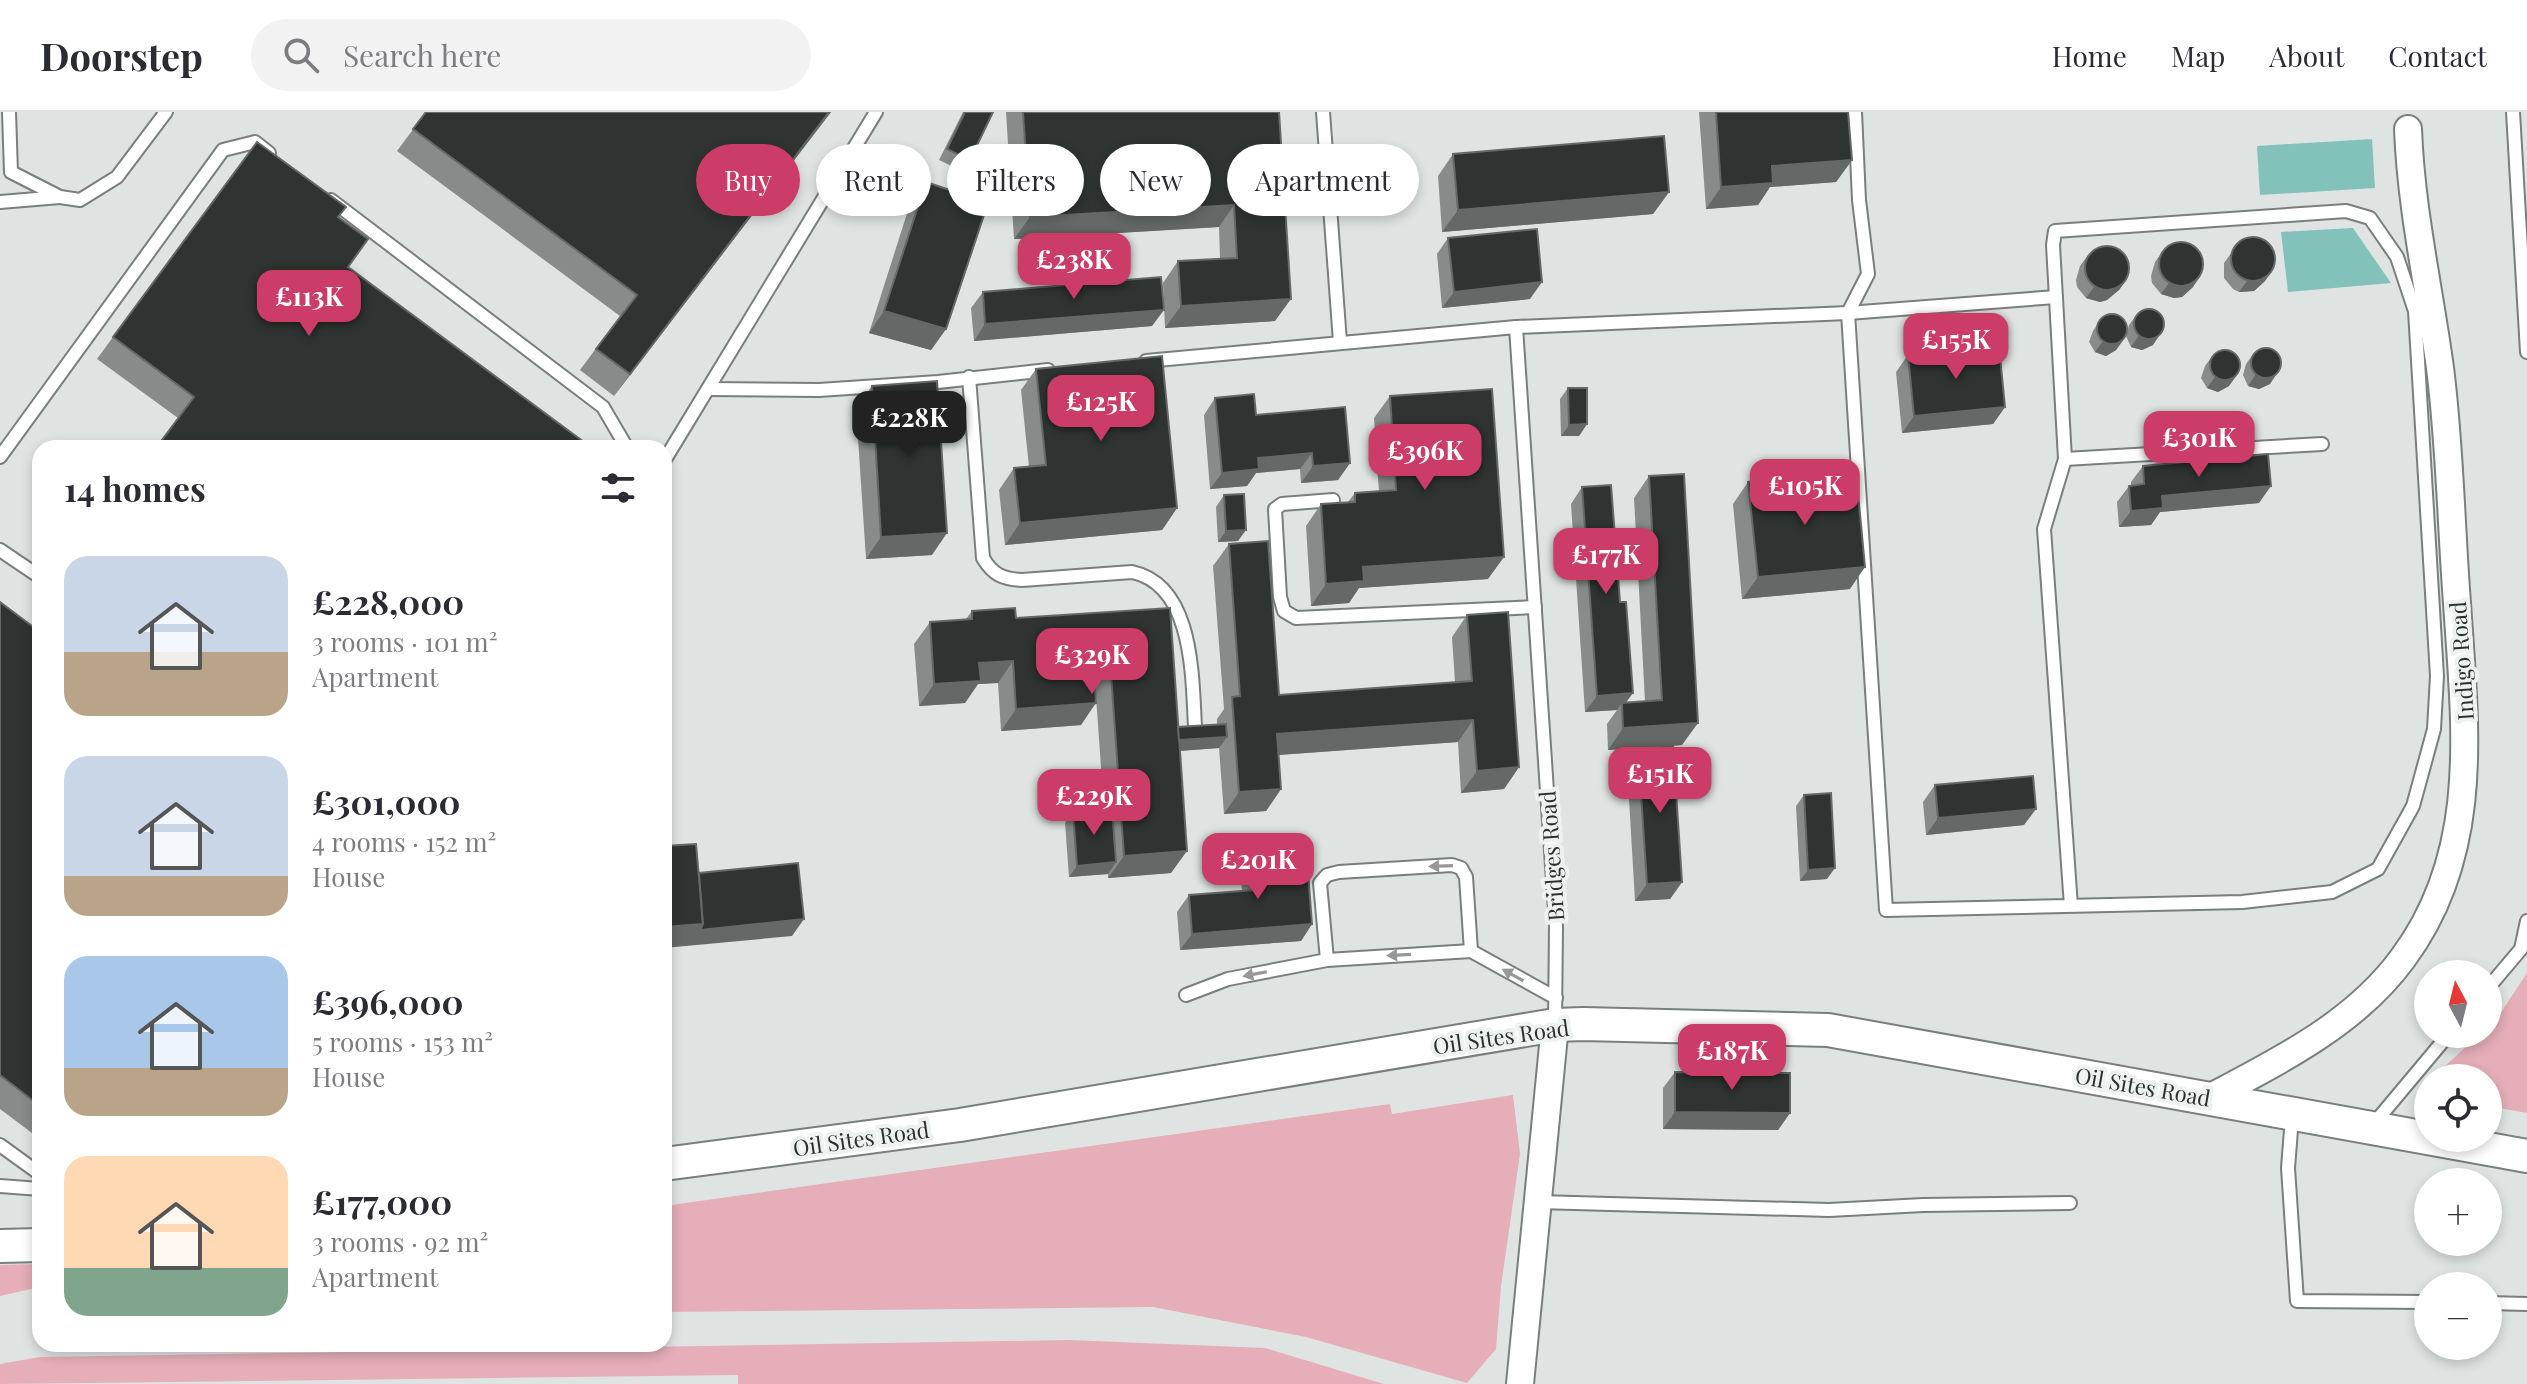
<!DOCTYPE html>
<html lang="en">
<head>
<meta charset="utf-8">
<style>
	:root { --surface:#fff; --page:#f2f2f3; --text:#2b2b33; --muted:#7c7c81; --line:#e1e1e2; --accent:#cb3d68 }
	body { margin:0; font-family:"Playfair Display",serif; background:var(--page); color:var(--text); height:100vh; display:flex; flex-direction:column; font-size:30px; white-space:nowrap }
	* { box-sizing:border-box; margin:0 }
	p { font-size:26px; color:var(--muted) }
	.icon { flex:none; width:44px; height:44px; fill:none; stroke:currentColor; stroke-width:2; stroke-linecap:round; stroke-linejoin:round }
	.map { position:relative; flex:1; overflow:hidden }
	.details { position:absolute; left:32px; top:328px; width:640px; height:912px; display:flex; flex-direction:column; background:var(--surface); border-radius:24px; box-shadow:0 4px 12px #0003 }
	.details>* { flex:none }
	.hud { position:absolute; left:696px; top:32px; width:760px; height:72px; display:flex; gap:16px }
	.needle { width:52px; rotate:353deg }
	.controls { position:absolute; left:2414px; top:848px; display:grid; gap:16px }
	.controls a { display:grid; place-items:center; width:88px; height:88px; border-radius:50%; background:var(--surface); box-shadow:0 4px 12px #0003; font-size:40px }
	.price { position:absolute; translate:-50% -68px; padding:0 18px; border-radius:16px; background:var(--accent); color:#fff; font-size:26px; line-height:52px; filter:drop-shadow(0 2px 4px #0008) }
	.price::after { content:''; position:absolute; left:50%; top:48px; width:24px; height:18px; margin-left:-12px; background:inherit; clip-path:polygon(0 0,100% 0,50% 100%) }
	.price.on { background:#222; color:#fff }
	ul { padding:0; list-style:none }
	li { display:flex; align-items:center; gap:24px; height:200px; padding:0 32px }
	li span { display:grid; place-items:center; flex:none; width:224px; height:160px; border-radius:24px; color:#555 }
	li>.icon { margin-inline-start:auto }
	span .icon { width:96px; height:96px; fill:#fffc; stroke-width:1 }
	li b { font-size:34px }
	h2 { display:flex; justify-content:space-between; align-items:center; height:96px; padding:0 32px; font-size:34px }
	.chip { padding:0 28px; border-radius:36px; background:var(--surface); box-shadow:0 4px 12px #0003; font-size:28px; line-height:72px }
	.chip.on { background:var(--accent); color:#fff }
	header { display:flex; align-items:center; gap:48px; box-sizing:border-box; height:112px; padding:0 40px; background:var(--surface); border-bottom:2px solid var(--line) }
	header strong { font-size:38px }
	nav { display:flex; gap:44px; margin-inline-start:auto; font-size:28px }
	.search { width:560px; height:72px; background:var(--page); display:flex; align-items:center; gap:20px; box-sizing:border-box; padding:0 28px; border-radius:44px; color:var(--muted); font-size:30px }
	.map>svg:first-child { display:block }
	.green { fill:#e5aeb8 }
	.water { fill:#83c2ba }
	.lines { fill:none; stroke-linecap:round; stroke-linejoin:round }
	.service-casing { stroke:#7a7e7d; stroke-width:16 }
	.minor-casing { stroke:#7a7e7d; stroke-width:30 }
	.tertiary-casing { stroke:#7a7e7d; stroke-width:36 }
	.service { stroke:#fff; stroke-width:12 }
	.minor { stroke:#fff; stroke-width:26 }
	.tertiary { stroke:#fff; stroke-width:32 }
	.wall { fill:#878c8a }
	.shaded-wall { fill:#646867 }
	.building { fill:#2f3332; stroke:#646867; stroke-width:2 }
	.oneway { fill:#969898 }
	.labels { text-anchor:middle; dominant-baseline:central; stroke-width:8; stroke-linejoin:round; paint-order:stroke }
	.street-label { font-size:22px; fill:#2e3030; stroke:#edf2f1 }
</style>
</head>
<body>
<header>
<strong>Doorstep</strong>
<div class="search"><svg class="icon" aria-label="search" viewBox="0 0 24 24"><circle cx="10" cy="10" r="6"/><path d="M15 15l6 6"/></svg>Search here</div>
<nav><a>Home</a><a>Map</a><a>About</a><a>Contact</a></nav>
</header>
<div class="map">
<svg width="2527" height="1272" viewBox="0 0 2527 1272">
	<rect width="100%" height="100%" fill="#dfe4e3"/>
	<!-- green -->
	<g class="green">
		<polygon points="2527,861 2527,1001 2488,994 2488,966 2432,966 2480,922 2488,922 2488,914 2498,905"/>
		<polygon points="1513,983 1520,1042 1501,1174 1496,1237 1467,1271 1306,1225 1153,1195 664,1200 664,1094 1390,992 1392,1002"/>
		<polygon points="40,1152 40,1175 0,1184 0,1153"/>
		<polygon points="1069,1228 1265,1236 1384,1272 738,1272 738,1263 0,1272 0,1252 40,1245"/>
	</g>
	<!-- water -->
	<g class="water">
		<polygon points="2372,27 2375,76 2260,83 2257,34"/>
		<polygon points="2353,116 2391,171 2288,180 2281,120"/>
	</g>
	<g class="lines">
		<!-- service casing -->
		<g class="service-casing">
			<g id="service">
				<polyline points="9,0 11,60 60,85 80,88 117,65 166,0"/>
				<polyline points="1323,0 1340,230"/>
				<polyline points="1855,0 1859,88 1868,162 1848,201 1886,798 2242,790 2332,780 2378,757 2413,694 2434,617 2437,564 2415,199 2397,145 2370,106 2346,99 2055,119 2053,133 2065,347 2044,417 2071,794"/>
				<polyline points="2513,0 2527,240"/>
				<polyline points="331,88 603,295 627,336"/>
				<polyline points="0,90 60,85"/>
				<polyline points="1516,215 1556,814 1555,911"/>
				<polyline points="1146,249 1516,215 1848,201 2056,185"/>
				<path d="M969,265L983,446C993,463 1003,467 1022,468L1132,460C1194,473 1192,565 1195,614"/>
				<polyline points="708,277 819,278 938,270 1048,258"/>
				<polyline points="0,345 223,38 255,30 269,41"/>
				<polyline points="2065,347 2322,332"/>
				<polyline points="664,349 876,0"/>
				<polyline points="1333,388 1282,392 1275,397 1280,485 1284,499 1296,506 1535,495"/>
				<polyline points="0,438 40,465"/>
				<polyline points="1327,848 1320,771 1327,763 1339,760 1452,753 1461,756 1466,765 1471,839"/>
				<polyline points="2488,876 2521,837 2527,809"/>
				<polyline points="1186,883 1228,867 1327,848 1471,839 1556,886"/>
				<polyline points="2292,1005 2288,1056 2297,1189 2428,1190"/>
				<polyline points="2372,1014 2449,922"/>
				<polyline points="0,1033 40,1062"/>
				<polyline points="0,1074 40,1077"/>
				<polyline points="1538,1090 1829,1098 1923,1093 2070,1091"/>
				<polyline points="2488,1191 2527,1192"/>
			</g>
		</g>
		<!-- minor casing -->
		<g class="minor-casing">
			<g id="minor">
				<path d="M2209,986C2279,949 2355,912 2403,846C2482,740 2465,614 2457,491C2451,413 2450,333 2440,256C2429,175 2411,98 2408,17"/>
				<polyline points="1520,1272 1555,913"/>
			</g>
		</g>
		<!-- tertiary casing -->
		<g class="tertiary-casing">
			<g id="tertiary">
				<polyline points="664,1052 960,1013 1555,913 1583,912 1828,918 2527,1044"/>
				<polyline points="0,1134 40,1133"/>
			</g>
		</g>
		<!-- service -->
		<use href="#service" class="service"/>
		<!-- minor -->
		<use href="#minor" class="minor"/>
		<!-- tertiary -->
		<use href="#tertiary" class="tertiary"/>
	</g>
	<!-- wall -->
	<g class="wall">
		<polygon points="426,0 831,0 614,284 580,258 620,204 397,39"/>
		<polygon points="963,0 993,0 970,48 962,59 939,48"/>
		<polygon points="1006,0 1279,0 1275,209 1165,216 1163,171 1178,149 1220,147 1219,115 1014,127"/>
		<polygon points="1699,0 1848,0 1852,48 1836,70 1770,75 1758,93 1706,97"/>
		<polygon points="1453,42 1669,80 1653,102 1442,120 1438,64"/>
		<polygon points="926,70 946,217 931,238 869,221 910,92"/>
		<polygon points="339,105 348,155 592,336 156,336 178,306 97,247 113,225"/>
		<polygon points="1448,126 1530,187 1442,196 1437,142"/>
		<polygon points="2240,129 2265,169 2254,179 2239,180 2233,177 2224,166 2224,151"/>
		<polygon points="2163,139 2193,175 2182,185 2174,186 2161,182 2152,171 2151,164 2155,150"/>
		<polygon points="2088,143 2127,167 2119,178 2107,188 2100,190 2086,186 2077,175 2076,168 2080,154"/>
		<polygon points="983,180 1152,214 974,229 971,196"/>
		<polygon points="2137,202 2153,233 2142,238 2131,235 2126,224 2129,213"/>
		<polygon points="2101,207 2124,227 2116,238 2106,244 2095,240 2089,230 2093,219"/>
		<polygon points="2254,241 2270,272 2259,277 2248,274 2243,263 2246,252"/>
		<polygon points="1908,243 2005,295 1993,312 1902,321 1896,260"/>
		<polygon points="2213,243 2229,274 2218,280 2207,276 2201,266 2205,254"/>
		<polygon points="1036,257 1177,396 1162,418 1005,433 999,378 1014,356 1029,355 1021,278"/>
		<polygon points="872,274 932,443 866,447 856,296"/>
		<polygon points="1568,276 1587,312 1579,324 1561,324 1560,287"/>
		<polygon points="1390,284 1488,467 1359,476 1349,491 1311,494 1306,414 1321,392 1348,390 1355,381 1379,380 1374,306"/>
		<polygon points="1215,286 1256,303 1350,351 1338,368 1301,371 1300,357 1256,361 1247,374 1210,377 1204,303"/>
		<polygon points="2143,354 2259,391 2160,400 2151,413 2119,415 2117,390 2129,374 2131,373 2131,370"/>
		<polygon points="1649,364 1682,633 1608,638 1607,612 1617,598 1585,600 1571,392 1582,375 1626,590 1645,589 1634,386"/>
		<polygon points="1748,370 1831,384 1850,477 1742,487 1733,392"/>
		<polygon points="1224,383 1238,429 1218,430 1216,395"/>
		<polygon points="1229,432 1279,583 1455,570 1452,525 1467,503 1519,655 1504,677 1461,681 1458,630 1279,643 1281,677 1266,699 1224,702 1219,636 1180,639 1171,761 1108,766 1108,762 1069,765 1065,711 1073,700 1104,698 1095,570 1081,613 1001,619 998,571 978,572 965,591 919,594 914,532 930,510 966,507 972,499 1016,506 1170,496 1178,615 1217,612 1217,607 1224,597 1213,454"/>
		<polygon points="0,490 40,520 40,1027 0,997"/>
		<polygon points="1638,637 1682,770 1670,787 1635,789 1627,653"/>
		<polygon points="1935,673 2024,713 1926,723 1923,690"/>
		<polygon points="1804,683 1827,767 1800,769 1796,694"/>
		<polygon points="1253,751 1312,812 1301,829 1180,838 1177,800 1189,783 1242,779 1241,768"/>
		<polygon points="1675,960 1790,1001 1778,1018 1663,1017 1663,976"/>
	</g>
	<!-- shaded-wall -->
	<g class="shaded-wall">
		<polygon points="829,0 831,0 614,284 630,262"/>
		<polygon points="1852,48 1836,70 1770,75 1758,93 1706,97 1721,75 1772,54"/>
		<polygon points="1669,80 1653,102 1442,120 1458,98"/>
		<polygon points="1234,93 1219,115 1014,127 1030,105"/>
		<polygon points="2273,158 2265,169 2254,179 2239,180 2247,169"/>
		<polygon points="2201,163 2193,175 2182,185 2174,186 2161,182 2169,171"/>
		<polygon points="2127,167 2119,178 2107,188 2100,190 2086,186 2094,175"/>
		<polygon points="1542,170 1530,187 1442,196 1454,180"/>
		<polygon points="1291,187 1275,209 1165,216 1181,194"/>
		<polygon points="1164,198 1152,214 974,229 985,212"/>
		<polygon points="884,199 946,217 931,238 869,221"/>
		<polygon points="2161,221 2153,233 2142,238 2131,235 2139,223"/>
		<polygon points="2124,227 2116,238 2106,244 2095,240 2103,229"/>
		<polygon points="2278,260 2270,272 2259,277 2248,274 2256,262"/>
		<polygon points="2237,263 2229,274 2218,280 2207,276 2215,265"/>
		<polygon points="2005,295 1993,312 1902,321 1914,304"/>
		<polygon points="1587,312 1579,324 1561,324 1569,313"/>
		<polygon points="1312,341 1300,357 1256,361 1247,374 1210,377 1222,361 1258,346"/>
		<polygon points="1350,351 1338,368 1301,371 1313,354"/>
		<polygon points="2271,374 2259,391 2160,400 2151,413 2119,415 2131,399 2162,384"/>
		<polygon points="1177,396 1162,418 1005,433 1020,411"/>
		<polygon points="1246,418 1238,429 1218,430 1226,419"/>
		<polygon points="947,421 932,443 866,447 881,425"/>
		<polygon points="1504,445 1488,467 1359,476 1349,491 1311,494 1326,472 1363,455"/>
		<polygon points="1865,455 1850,477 1742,487 1758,465"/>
		<polygon points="1110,548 1095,570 1093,550"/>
		<polygon points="1013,549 998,571 978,572 965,591 919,594 934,572 979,551"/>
		<polygon points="1633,581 1622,596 1622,591 1617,598 1585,600 1597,584"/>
		<polygon points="1096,591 1081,613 1001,619 1016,597"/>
		<polygon points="1473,608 1458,630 1262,644 1277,622"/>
		<polygon points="1698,611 1682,633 1608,638 1623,616"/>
		<polygon points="1227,625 1219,636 1163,640 1171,629"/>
		<polygon points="1519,655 1504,677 1461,681 1477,659"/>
		<polygon points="1281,677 1266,699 1224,702 1239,680"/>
		<polygon points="2036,697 2024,713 1926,723 1938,706"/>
		<polygon points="1187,739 1171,761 1108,766 1124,744"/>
		<polygon points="1116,750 1108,762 1069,765 1077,754"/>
		<polygon points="1835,756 1827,767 1800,769 1808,758"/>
		<polygon points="1682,770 1670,787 1635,789 1647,772"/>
		<polygon points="804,807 792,824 664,836 664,815"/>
		<polygon points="1312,812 1301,829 1180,838 1192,822"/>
		<polygon points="1675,1000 1790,1001 1778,1018 1663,1017"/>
	</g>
	<!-- building -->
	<g class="building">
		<polygon points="426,0 829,0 630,262 596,237 637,183 413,17"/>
		<polygon points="965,0 993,0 970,48 947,37"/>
		<polygon points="1023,0 1279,0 1291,187 1181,194 1178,149 1237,146 1234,93 1030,105"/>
		<polygon points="1716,0 1848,0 1852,48 1772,54 1773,71 1721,75"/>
		<polygon points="1664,24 1669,80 1458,98 1453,42"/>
		<polygon points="257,30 346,95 338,105 368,127 348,155 592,336 227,336 218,330 214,336 156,336 194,285 113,225"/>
		<polygon points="926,70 988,91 946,217 884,199"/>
		<polygon points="1537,117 1542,170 1454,180 1448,126"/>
		<circle cx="2253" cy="147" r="22"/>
		<circle cx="2181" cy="152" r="22"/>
		<circle cx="2107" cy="156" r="22"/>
		<polygon points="1161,165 1164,198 985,212 983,180"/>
		<circle cx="2149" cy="212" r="15"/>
		<circle cx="2112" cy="217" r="15"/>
		<polygon points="1999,234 2005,295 1914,304 1908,243"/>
		<circle cx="2266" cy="251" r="15"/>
		<circle cx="2225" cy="253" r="15"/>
		<polygon points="1162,244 1177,396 1020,411 1014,356 1046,353 1036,257"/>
		<polygon points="937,269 947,421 881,425 872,274"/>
		<polygon points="1568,276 1587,276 1587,312 1569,313"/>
		<polygon points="1492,277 1504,445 1363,455 1364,469 1326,472 1321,392 1355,390 1355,381 1396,378 1390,284"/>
		<polygon points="1254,282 1256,303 1345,295 1350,351 1313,354 1312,341 1258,346 1259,357 1222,361 1215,286"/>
		<polygon points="2268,342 2271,374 2162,384 2163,396 2131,399 2129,374 2144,372 2143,354"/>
		<polygon points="1684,362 1698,611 1623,616 1622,591 1662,588 1649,364"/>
		<polygon points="1829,362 1831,384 1858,381 1865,455 1758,465 1748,370"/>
		<polygon points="1611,373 1620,490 1626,490 1633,581 1597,584 1582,375"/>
		<polygon points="1244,382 1246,418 1226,419 1224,383"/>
		<polygon points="1268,429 1279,583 1472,569 1467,503 1508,500 1519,655 1477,659 1473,608 1277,622 1281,677 1239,680 1232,585 1240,584 1229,432"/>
		<polygon points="0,490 40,520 40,994 0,963"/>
		<polygon points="1015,496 1016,506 1170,496 1187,739 1124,744 1110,548 1093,550 1096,591 1016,597 1013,549 979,551 981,569 934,572 930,510 972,507 972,499"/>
		<polygon points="1226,612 1227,625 1179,628 1178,615"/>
		<polygon points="1673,634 1682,770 1647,772 1638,637"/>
		<polygon points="2033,664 2036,697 1938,706 1935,673"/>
		<polygon points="1831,681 1835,756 1808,758 1804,683"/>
		<polygon points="1112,697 1116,750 1077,754 1073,700"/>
		<polygon points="696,732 703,812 664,815 664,734"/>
		<polygon points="1307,747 1312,812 1192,822 1189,783 1255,778 1253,751"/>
		<polygon points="798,751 804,807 700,818 703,812 699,761"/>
		<polygon points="1675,960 1790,961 1790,1001 1675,1000"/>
	</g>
	<!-- one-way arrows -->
	<defs><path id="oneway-solid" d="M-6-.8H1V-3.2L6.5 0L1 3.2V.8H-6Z" transform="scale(2)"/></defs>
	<g class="oneway">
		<use href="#oneway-solid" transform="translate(1441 754) rotate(178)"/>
		<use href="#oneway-solid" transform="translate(1399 843) rotate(177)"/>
		<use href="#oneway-solid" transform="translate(1255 862) rotate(169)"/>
		<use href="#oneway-solid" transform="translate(1513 863) rotate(-151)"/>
	</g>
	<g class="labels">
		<!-- street labels -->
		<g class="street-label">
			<text transform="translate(2461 549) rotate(-94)">Indigo Road</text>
			<text transform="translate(1551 744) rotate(-94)">Bridges Road</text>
			<text transform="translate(1501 924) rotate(-8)">Oil Sites Road</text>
			<text transform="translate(2143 974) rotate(10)">Oil Sites Road</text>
			<text transform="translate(861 1026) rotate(-8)">Oil Sites Road</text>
		</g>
	</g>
</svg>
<div class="controls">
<a><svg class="needle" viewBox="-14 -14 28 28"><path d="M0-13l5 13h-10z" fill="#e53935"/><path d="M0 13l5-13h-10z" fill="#7c7c81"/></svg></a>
<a><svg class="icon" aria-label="locate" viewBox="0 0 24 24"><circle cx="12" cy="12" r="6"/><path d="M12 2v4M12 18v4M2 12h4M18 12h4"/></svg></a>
<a>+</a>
<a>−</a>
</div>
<b class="price" style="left:1074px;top:189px">£238K</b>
<b class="price" style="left:309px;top:226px">£113K</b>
<b class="price" style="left:1956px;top:269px">£155K</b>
<b class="price" style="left:1101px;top:331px">£125K</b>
<b class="price on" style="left:909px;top:347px">£228K</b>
<b class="price" style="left:2199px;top:367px">£301K</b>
<b class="price" style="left:1425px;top:380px">£396K</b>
<b class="price" style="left:1805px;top:415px">£105K</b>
<b class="price" style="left:1606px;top:484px">£177K</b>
<b class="price" style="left:1092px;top:584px">£329K</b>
<b class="price" style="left:1660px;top:703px">£151K</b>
<b class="price" style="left:1094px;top:725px">£229K</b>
<b class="price" style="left:1258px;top:789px">£201K</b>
<b class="price" style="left:1732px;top:980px">£187K</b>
<div class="hud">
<a class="chip on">Buy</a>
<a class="chip">Rent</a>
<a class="chip">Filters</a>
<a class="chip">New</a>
<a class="chip">Apartment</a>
</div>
<section class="details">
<h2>14 homes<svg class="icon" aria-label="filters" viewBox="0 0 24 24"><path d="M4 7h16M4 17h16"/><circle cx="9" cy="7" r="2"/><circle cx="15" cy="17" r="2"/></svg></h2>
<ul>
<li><span style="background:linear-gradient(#c9d6e8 60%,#b9a48a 0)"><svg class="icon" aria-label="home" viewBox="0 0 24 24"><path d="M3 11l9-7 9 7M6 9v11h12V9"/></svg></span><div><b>£228,000</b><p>3 rooms · 101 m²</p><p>Apartment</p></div></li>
<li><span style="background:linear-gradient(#c9d6e8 75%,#b9a48a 0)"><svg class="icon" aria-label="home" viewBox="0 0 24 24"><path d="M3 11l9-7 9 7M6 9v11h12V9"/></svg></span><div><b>£301,000</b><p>4 rooms · 152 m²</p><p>House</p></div></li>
<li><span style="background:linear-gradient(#a9c7e8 70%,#b9a48a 0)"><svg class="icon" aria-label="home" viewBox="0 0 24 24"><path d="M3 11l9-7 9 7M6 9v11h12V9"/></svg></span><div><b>£396,000</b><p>5 rooms · 153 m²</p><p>House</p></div></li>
<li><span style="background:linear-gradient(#ffd9b3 70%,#7fa58c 0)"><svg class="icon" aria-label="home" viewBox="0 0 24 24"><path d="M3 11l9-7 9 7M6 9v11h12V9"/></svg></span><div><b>£177,000</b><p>3 rooms · 92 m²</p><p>Apartment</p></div></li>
</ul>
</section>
</div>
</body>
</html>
